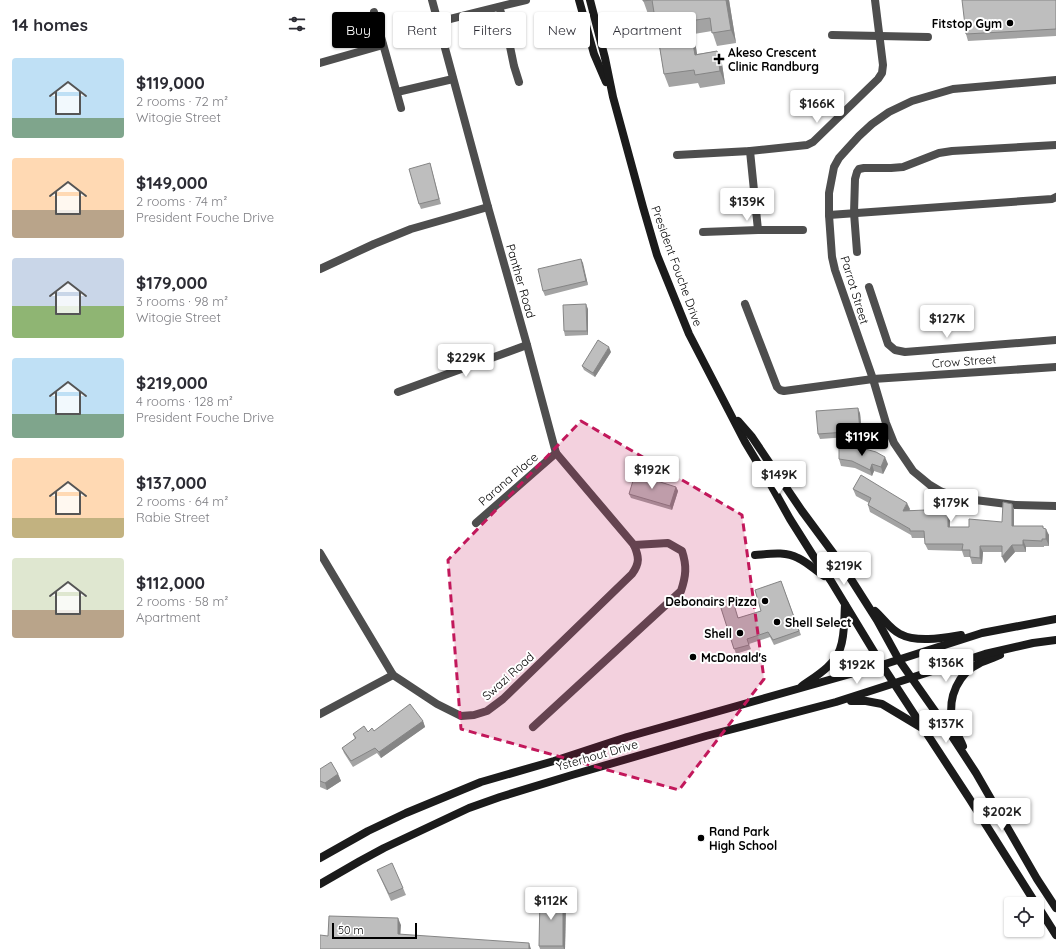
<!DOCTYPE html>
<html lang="en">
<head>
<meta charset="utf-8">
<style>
	:root { --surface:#fff; --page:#f7f7f7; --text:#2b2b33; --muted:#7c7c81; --accent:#000 }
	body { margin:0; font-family:Quicksand,sans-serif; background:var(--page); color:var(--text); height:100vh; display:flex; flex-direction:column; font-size:15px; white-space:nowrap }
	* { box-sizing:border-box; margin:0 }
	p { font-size:13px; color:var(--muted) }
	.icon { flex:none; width:22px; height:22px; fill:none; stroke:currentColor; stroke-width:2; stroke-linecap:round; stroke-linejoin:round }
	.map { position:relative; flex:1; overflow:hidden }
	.side { display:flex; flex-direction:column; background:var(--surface); width:320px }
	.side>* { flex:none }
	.hud { position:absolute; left:12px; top:12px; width:380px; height:36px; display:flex; gap:8px }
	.tools { position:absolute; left:684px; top:897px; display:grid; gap:8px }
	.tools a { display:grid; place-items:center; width:40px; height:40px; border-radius:4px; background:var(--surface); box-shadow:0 1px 3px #0004; font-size:20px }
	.scale { position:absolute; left:12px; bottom:10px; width:85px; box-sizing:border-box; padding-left:4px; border:2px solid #000; border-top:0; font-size:11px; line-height:14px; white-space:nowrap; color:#000; -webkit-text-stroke:3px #fff; paint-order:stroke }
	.price { position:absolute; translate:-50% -34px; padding:0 9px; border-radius:4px; background:#fff; color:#222; font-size:13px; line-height:26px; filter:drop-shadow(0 1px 2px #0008) }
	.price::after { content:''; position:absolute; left:50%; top:24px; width:12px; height:9px; margin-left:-6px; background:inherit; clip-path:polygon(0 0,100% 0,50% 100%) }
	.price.active { background:var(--accent); color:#fff }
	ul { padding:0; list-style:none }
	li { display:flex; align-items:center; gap:12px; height:100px; padding:0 12px }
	li span { display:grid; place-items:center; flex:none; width:112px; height:80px; border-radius:4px; color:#555 }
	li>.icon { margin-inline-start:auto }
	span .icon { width:48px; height:48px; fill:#fffc; stroke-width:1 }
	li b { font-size:17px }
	h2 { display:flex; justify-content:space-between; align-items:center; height:48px; padding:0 12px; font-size:17px }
	.chip { padding:0 14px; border-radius:4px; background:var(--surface); box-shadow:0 1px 3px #0004; font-size:14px; line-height:36px }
	.chip.active { background:var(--accent); color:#fff }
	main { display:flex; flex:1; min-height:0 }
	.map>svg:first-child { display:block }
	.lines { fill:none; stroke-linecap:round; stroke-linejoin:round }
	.street { stroke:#4e4e4e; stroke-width:8 }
	.secondary { stroke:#1b1b1b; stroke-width:8 }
	.wall { fill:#a3a3a3 }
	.shaded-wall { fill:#858585 }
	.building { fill:#bebebe; stroke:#858585 }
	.marked { fill:#c2185b; fill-opacity:0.2; stroke:#c2185b; stroke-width:3; stroke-dasharray:8 5; stroke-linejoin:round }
	.poi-dot { fill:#000; stroke:#fff; stroke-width:1.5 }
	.labels { text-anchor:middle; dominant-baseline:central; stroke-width:4; stroke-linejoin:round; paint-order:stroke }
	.poi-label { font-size:12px; font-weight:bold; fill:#000; stroke:#fff; text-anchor:start }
	.street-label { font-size:12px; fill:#000; stroke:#fff }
</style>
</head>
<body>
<main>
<section class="side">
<h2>14 homes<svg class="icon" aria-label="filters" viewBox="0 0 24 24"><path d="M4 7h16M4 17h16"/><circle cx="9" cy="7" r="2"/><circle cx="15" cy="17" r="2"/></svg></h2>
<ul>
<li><span style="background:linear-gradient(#bfe0f5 75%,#7fa58c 0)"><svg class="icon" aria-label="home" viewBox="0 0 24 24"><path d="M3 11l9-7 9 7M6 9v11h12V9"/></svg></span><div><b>$119,000</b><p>2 rooms · 72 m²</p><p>Witogie Street</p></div></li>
<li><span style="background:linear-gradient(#ffd9b3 65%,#b9a48a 0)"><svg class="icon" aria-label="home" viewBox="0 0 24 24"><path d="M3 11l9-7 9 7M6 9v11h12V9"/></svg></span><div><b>$149,000</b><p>2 rooms · 74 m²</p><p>President Fouche Drive</p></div></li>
<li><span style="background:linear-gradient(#c9d6e8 60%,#8fb573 0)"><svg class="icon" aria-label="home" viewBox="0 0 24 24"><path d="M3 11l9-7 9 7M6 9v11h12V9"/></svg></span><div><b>$179,000</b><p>3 rooms · 98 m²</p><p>Witogie Street</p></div></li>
<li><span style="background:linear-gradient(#bfe0f5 70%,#7fa58c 0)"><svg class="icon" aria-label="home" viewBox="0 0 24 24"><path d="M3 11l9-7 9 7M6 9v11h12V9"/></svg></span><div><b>$219,000</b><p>4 rooms · 128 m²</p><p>President Fouche Drive</p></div></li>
<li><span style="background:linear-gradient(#ffd9b3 75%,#c2b280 0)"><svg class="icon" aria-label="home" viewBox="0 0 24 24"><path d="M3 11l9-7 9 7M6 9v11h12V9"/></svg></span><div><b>$137,000</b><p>2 rooms · 64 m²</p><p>Rabie Street</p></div></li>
<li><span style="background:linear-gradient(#dfe7d0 65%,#b9a48a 0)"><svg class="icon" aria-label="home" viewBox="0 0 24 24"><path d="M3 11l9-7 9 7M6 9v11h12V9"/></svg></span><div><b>$112,000</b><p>2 rooms · 58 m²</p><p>Apartment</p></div></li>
</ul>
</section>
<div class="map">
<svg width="736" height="949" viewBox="0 0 736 949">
	<rect width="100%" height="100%" fill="#fff"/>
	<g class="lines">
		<!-- street -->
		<g class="street">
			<polyline points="179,7 186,27 194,66 199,82"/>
			<polyline points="54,12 81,108"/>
			<polyline points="118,22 206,0"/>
			<polyline points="512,35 608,37"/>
			<polyline points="0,63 63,45"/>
			<polyline points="736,80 633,89 592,101 569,112 552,124 539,136 528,148 519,158 514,167 509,193 509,215 512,257 515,270 553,379 566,423 574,443 593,471 610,485 620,491 639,498 695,505 736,506"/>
			<polyline points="77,92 133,79"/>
			<polyline points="430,151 438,230 483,230"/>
			<polyline points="357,155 430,151 487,145 493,142 558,79 562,73 563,65 555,0"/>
			<polyline points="509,215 732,199 736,197"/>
			<polyline points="383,232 438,230"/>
			<polyline points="537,252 534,213 535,179 537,172 539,169 544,168 571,168 583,167 619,153 632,151 736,145"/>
			<polyline points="0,269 54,244 91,229 168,207"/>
			<polyline points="549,287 568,344 575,350 585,352 736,340"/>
			<polyline points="425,304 457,387 460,390 464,391 553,379 736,367"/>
			<polyline points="78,392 207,345"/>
			<polyline points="156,523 236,453"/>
			<path d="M0,553L73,675L117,704L141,716L154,715L167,711L183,699L312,574C320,563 319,557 314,545L236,453L207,345L168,207L112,0"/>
			<polyline points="0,714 73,675"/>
			<path d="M213,727L361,591C366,576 367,566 362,551L348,543L314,545"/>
		</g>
		<!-- secondary -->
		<g class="secondary">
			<polyline points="259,0 274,54 286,82"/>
			<polyline points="270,0 285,58 293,97 323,207 337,255 369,334 425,442 451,485 470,519 494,557 511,581 562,665 649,798 716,904"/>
			<polyline points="418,421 432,437 482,511 522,565 557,620 579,660 624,724 656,773 717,879 736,908"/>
			<path d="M435,555C449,554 465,551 478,558C487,562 495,570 504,576"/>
			<path d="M555,611C563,618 570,629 580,634C597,643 623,638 641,635"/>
			<path d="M482,686C496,676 514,666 520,649C525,636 524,620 525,605"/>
			<polyline points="531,701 546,701 562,704 602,728"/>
			<path d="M643,746C639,737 634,729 632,720C628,697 638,673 660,663C666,660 674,658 680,655"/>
			<polyline points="0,858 48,831 86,813 161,782 234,761 307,737 562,665 662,633 736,619"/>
			<polyline points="0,884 40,861 64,848 149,808 180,797 252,775 386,736 516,702 665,654 713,643 736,640"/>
			<polyline points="717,905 736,935"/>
		</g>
	</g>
	<!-- wall -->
	<g class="wall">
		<polygon points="323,0 409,0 416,43 397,46 392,31 374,34 377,54 397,51 402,64 405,84 380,88 378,83 349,87 344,74 334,13 328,14"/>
		<polygon points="736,0 736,36 648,41 646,34"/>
		<polygon points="110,163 121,204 101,209 99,204"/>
		<polygon points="261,259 268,285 225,296 223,291"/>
		<polygon points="268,309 268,335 245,336 244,331"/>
		<polygon points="291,352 275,377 264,370 262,366"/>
		<polygon points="540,413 542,436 500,439 498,434"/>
		<polygon points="519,459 568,464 563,474 554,471 552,476 535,468 521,466"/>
		<polygon points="356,487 358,491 352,510 311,498 309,494"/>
		<polygon points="533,489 590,509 589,510 630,516 630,527 649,527 682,522 692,504 694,510 694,526 723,528 729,535 729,546 724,546 724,547 706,547 706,552 695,552 685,563 682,552 663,552 662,564 652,564 650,557 644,557 642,551 608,550 605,544 605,538 592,538 591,535 550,512 548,505 549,503 536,496"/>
		<polygon points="461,581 481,635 454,645 450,637 429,644 431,649 416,654 399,602 419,618 441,611"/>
		<polygon points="103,721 105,727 61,758 57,753 33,767 24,753 22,748 35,739 33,734 54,731"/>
		<polygon points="0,769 18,774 21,781 7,790 0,787"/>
		<polygon points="57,870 83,888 86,895 71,901"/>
		<polygon points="246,903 245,949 220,949 219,946"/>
	</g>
	<!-- shaded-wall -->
	<g class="shaded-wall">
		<polygon points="406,0 409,0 416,43 411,30"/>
		<polygon points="369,21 374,34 379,68 375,55"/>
		<polygon points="397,51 402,64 405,84 400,71"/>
		<polygon points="261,259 263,263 268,285 266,281"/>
		<polygon points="266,304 268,309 268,335 267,331"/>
		<polygon points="289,347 291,352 275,377 273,373"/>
		<polygon points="538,408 540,413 542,436 540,431"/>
		<polygon points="565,457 568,464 563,474 561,467"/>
		<polygon points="552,464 554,471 552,476 550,470"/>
		<polygon points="356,487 358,491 352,510 350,506"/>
		<polygon points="587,503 590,509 586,517 583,511"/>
		<polygon points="692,504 694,510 694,533 692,526"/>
		<polygon points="628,509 630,516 630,533 628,527"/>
		<polygon points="726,529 729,535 729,546 726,539"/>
		<polygon points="703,540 706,547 706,552 703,545"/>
		<polygon points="692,545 695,552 685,563 682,557"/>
		<polygon points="660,546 663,552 662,564 660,558"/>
		<polygon points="103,721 105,727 61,758 59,752"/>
		<polygon points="18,774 21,781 7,790 5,783"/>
		<polygon points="243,896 246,903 245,949 244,949 243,946"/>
		<polygon points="78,918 81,925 80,941 78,934"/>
		<polygon points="209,943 211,949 209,949"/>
	</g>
	<!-- building -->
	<g class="building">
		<polygon points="323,0 331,0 323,1"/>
		<polygon points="332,0 406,0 411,30 392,33 390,18 369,21 375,55 397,51 400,71 375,75 374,70 344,74"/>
		<polygon points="642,0 736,0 736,29 646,34"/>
		<polygon points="110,163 119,199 99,204 89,169"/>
		<polygon points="261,259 266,281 223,291 218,269"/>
		<polygon points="266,304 267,331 244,331 243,305"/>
		<polygon points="278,340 289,347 273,373 262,366"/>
		<polygon points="538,408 540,431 498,434 496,411"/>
		<polygon points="538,447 556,452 565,457 561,467 552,464 550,470 532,461 519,459 519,448"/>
		<polygon points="315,474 356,487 350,506 309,494"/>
		<polygon points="541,475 587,503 583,511 628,509 628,527 649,527 649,519 682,522 683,502 692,504 692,526 723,526 723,528 726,529 726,539 722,539 722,541 703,540 703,545 692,545 682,557 682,546 660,546 660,558 650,557 650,550 642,550 643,544 605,544 604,531 590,531 590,529 548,505 551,498 533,489"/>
		<polygon points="461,581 479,631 453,640 448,632 427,639 429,645 414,649 399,602 412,598 418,618 441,611 435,590"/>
		<polygon points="90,704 103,721 59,752 55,748 31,761 22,748 36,738 33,734 44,726 48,732 52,728 54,731"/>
		<polygon points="11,762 18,774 5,783 0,781 0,769"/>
		<polygon points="72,863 83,888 69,894 57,870"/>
		<polygon points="220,896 243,896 243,946 219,946"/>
		<polygon points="9,916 78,918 78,934 209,943 209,949 0,949 0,935 8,936"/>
	</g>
	<!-- marked area -->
	<path class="marked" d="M261,421L422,515L444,679L359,790L141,729L128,560Z"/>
	<!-- markers -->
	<g class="poi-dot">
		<circle cx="690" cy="23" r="4"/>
		<path d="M397 53h4v4h4v4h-4v4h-4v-4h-4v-4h4z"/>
		<circle cx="445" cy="601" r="4"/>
		<circle cx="457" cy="622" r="4"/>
		<circle cx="420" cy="633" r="4"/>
		<circle cx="373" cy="657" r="4"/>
		<circle cx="381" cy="838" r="4"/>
	</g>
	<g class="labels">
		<!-- poi labels -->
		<g class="poi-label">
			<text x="682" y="23" text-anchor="end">Fitstop Gym</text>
			<text x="408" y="52">Akeso Crescent<tspan x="408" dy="14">Clinic Randburg</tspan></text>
			<text x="437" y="601" text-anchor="end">Debonairs Pizza</text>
			<text x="465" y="622">Shell Select</text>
			<text x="412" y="633" text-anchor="end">Shell</text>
			<text x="381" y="657">McDonald's</text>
			<text x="389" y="831">Rand Park<tspan x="389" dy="14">High School</tspan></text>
		</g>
		<!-- street labels -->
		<g class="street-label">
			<text transform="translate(357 266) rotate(70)">President Fouche Drive</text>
			<text transform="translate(201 281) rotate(74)">Panther Road</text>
			<text transform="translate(535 290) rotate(73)">Parrot Street</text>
			<text transform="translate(644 361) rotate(-4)">Crow Street</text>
			<text transform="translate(188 479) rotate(-41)">Parana Place</text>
			<text transform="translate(188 676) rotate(-42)">Swazi Road</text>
			<text transform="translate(277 755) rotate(-16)">Ysterhout Drive</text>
		</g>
	</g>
</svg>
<div class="tools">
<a><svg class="icon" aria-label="locate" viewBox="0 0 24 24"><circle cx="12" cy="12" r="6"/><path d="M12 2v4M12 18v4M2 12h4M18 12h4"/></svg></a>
</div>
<div class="scale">50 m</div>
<b class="price" style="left:497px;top:124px">$166K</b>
<b class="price" style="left:427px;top:222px">$139K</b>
<b class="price" style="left:627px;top:339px">$127K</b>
<b class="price" style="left:146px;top:378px">$229K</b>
<b class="price active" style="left:542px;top:457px">$119K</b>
<b class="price" style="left:332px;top:490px">$192K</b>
<b class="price" style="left:459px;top:495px">$149K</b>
<b class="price" style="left:631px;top:523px">$179K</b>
<b class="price" style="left:524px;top:586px">$219K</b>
<b class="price" style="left:626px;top:683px">$136K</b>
<b class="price" style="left:537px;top:685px">$192K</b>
<b class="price" style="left:626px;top:744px">$137K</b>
<b class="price" style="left:682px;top:832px">$202K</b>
<b class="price" style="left:231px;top:921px">$112K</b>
<div class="hud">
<a class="chip active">Buy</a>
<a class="chip">Rent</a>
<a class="chip">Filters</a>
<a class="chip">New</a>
<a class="chip">Apartment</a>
</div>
</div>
</main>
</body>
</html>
